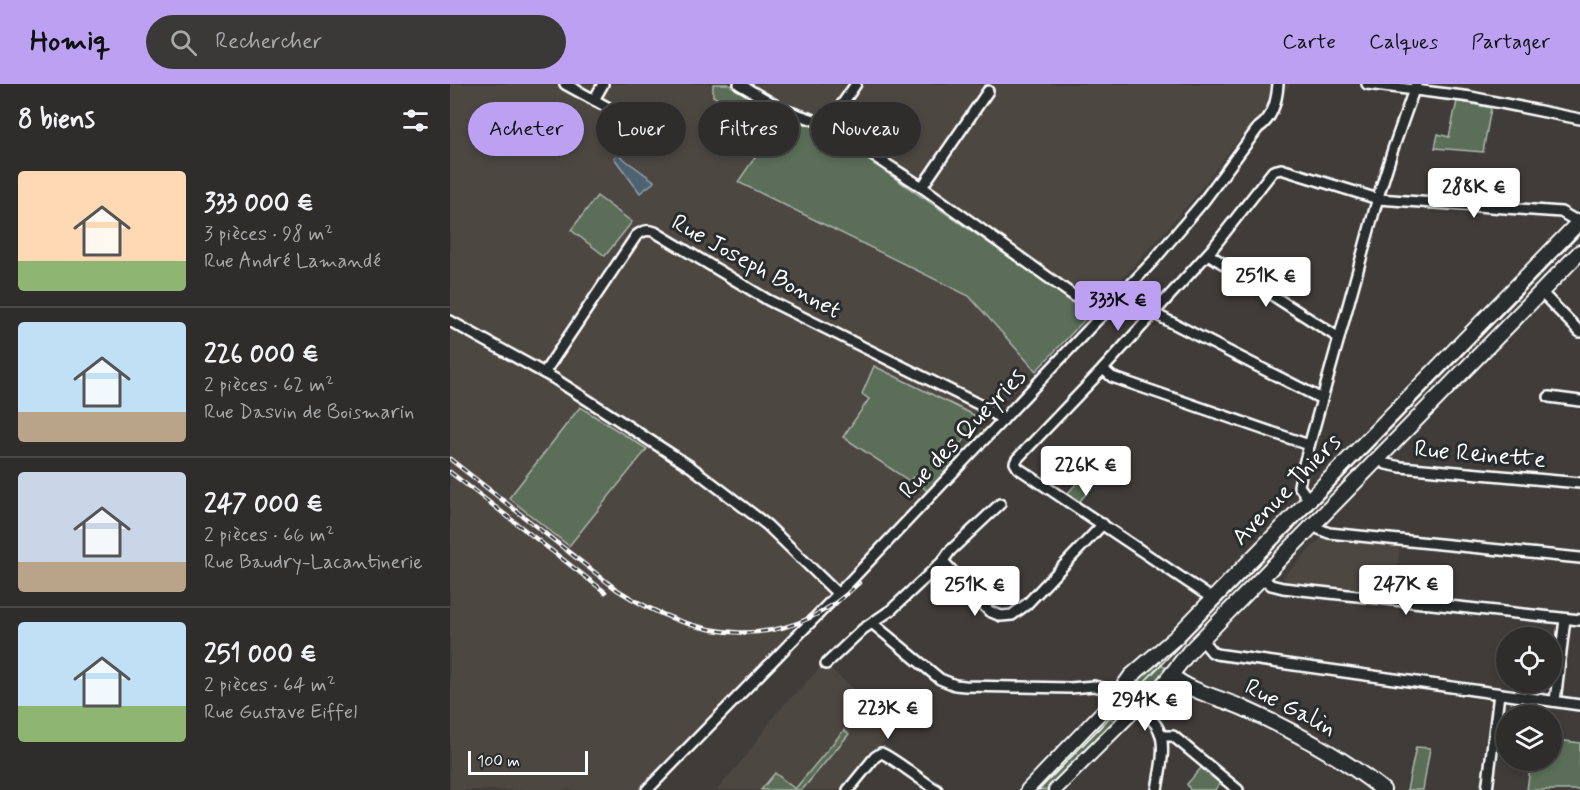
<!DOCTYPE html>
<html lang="fr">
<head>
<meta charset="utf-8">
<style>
	:root { --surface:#2f2d2c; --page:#3b3938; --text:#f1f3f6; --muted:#a7a8a9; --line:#4a4948; --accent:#bca0f2 }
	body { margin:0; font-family:Mynerve,sans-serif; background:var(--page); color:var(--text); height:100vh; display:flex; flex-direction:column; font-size:22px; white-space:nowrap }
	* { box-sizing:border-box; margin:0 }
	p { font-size:20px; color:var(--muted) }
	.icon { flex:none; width:33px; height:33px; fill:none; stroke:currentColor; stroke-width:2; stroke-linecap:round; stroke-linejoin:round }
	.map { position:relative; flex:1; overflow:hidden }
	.drawer { display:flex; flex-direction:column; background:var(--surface); width:450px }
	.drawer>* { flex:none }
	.banner { position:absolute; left:18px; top:18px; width:570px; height:54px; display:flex; gap:12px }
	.tools { position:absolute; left:1046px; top:543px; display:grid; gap:12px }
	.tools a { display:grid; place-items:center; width:66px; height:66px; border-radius:50%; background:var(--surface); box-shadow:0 3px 9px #0003,0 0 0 2px var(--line); font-size:30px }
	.scale { position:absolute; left:18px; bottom:15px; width:120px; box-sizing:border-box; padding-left:6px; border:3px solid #fff; border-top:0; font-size:16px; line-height:21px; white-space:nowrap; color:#fff; -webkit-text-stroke:4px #2a2d2e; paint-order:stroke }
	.price { position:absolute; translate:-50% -51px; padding:0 14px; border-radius:6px; background:#fff; color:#222; font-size:20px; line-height:39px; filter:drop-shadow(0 2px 3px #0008) }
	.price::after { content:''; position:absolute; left:50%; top:36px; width:18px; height:14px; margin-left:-9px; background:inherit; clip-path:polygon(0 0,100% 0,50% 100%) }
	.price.current { background:var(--accent); color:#111 }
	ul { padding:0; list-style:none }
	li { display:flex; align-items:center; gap:18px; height:150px; padding:0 18px }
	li+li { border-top:2px solid var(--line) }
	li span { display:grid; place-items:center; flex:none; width:168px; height:120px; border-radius:6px; color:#555 }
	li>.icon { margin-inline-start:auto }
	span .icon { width:72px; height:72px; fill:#fffc; stroke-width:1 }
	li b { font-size:26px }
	h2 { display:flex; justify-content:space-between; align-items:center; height:72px; padding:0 18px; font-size:26px }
	.tag { padding:0 21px; border-radius:27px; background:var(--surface); box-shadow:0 3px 9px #0003,0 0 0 2px var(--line); font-size:21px; line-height:54px }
	.tag.current { background:var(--accent); color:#111 }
	header { display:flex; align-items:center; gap:36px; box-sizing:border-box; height:84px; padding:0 30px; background:var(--accent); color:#111 }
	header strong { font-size:28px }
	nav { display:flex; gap:33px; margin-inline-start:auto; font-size:21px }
	.search { width:420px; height:54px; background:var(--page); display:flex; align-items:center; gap:15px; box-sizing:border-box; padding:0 21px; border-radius:33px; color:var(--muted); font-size:22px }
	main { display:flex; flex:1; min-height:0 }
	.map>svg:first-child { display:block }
	.built { fill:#4d4643 }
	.green { fill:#5a6e59; stroke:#acb6ac; stroke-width:1.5 }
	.water { fill:#4d6471; stroke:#94a2aa; stroke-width:1.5 }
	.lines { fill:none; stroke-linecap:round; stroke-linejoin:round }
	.minor-casing { stroke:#fff; stroke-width:14 }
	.tertiary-casing { stroke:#fff; stroke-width:16 }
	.secondary-casing { stroke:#fff; stroke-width:18 }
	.minor { stroke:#2a2d2e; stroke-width:9 }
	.tertiary { stroke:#2a2d2e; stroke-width:12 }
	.secondary { stroke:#2a2d2e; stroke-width:14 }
	.tram { stroke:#fff; stroke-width:1.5 }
	.rail-casing { stroke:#fff; stroke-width:4.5 }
	.rail { stroke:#2a2d2e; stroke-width:2; stroke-dasharray:7; stroke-linecap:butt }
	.labels { text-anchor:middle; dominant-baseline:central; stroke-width:6; stroke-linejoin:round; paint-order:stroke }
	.street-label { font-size:24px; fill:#fff; stroke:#2a2d2e }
</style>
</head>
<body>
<header>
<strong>Homiq</strong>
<div class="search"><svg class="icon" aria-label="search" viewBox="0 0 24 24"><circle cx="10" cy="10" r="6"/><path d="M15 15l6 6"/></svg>Rechercher</div>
<nav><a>Carte</a><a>Calques</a><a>Partager</a></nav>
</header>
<main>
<section class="drawer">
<h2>8 biens<svg class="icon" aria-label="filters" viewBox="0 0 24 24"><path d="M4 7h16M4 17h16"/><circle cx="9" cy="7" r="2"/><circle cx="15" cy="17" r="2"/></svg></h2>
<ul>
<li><span style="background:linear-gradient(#ffd9b3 75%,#8fb573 0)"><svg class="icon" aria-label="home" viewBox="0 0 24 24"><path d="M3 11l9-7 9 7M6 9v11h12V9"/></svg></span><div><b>333 000 €</b><p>3 pièces · 98 m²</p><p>Rue André Lamandé</p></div></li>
<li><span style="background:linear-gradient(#bfe0f5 75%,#b9a48a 0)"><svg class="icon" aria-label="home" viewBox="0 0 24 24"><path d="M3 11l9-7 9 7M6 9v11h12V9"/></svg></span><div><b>226 000 €</b><p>2 pièces · 62 m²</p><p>Rue Dasvin de Boismarin</p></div></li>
<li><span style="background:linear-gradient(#c9d6e8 75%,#b9a48a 0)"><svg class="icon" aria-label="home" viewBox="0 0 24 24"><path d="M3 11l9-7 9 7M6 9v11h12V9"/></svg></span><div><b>247 000 €</b><p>2 pièces · 66 m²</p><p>Rue Baudry-Lacantinerie</p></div></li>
<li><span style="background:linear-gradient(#bfe0f5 70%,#8fb573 0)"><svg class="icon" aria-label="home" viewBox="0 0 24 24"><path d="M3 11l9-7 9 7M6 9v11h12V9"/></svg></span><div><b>251 000 €</b><p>2 pièces · 64 m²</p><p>Rue Gustave Eiffel</p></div></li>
</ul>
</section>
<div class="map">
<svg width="1130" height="706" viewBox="0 0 1130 706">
	<rect width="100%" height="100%" fill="#3f3c3a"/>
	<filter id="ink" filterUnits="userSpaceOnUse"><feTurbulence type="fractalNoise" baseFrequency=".0167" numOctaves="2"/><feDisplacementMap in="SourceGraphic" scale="12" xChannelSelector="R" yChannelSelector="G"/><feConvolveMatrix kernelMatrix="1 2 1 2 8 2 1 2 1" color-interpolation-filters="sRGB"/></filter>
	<g filter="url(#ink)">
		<!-- built -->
		<g class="built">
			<polygon points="0,0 841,0 786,59 743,115 707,157 586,287 546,325 515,369 194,706 0,706"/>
			<polygon points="871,454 950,462 945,510 835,498 833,493"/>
			<polygon points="374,580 410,610 426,614 469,612 432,661 394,706 267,706 296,672 327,628"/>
		</g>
		<!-- green -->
		<g class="green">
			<polygon points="263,0 278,0 331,32 364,42 389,56 641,229 586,287 519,212 288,98 323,47 263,12"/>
			<polygon points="1007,17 1041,24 1033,68 985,64 988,50 999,53"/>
			<polygon points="147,112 182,138 155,172 121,146"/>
			<polygon points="424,282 524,331 527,343 508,362 515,369 478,408 463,393 459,397 455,394 393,353 419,315 412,310"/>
			<polygon points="130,323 197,365 119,462 59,414"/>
			<polygon points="639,385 650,394 629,418 617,410"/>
			<polygon points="710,578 716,585 699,604 684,616 679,609 695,590"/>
			<polygon points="656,629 665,638 600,706 582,706"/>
			<polygon points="394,646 399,650 352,706 311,706 325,689 345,705"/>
			<polygon points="1101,655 1130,659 1130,706 1077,706 1081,677 1101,676"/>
			<polygon points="966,663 980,664 973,706 957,706"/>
			<polygon points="751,684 770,699 765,706 740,706 737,700"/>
		</g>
		<!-- water -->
		<polygon class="water" points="167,70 204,97 203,99 190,109 164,74"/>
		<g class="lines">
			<!-- minor casing -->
			<g class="minor-casing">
				<g id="minor">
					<polyline points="115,0 217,56"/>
					<polyline points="289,0 334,26 370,38 377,42 472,103 652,232"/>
					<polyline points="917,0 1021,13 1130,35"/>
					<polyline points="144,16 153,0"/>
					<polyline points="377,42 406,0"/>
					<polyline points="472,103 538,7"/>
					<polyline points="758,170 889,254"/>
					<polyline points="1091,208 1130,248"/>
					<polyline points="703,229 872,315"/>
					<polyline points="0,237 105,295 241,383 317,441 388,510"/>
					<polyline points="653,285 662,293 859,361"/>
					<path d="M94,289L186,152C192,147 197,145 205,148L318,216L532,322L553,336"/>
					<polyline points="1099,313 1130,317"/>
					<polyline points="928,375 936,380 951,383 1130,399"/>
					<polyline points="859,416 849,402 851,391 929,110 943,65 966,0"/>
					<polyline points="550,420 500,467 493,477 441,526 422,539 490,595 505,601 515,602 620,604 644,602 652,604 666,613"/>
					<polyline points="865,440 869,445 879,449 1130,474"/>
					<polyline points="493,477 539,527 551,532 562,531 577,520 653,440"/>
					<polyline points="812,494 821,501 833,504 1130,536"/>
					<polyline points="763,515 568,384 565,379 567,375 653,285 762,165 823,87 831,85 928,115 1111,128 1130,139"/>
					<polyline points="752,556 762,568 766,570 1130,621"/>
					<polyline points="376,580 413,545 422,539"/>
					<polyline points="1105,617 1115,535"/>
					<path d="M688,622L686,625C723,642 712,673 707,706"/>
					<polyline points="713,652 723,652 788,706"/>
					<path d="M197,706L388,510L704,176L753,118L808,44C822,35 827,16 828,0"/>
					<path d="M398,706L425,673L431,669C438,670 476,700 487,706"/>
					<polyline points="1037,706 1049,610"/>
				</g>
			</g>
			<!-- tertiary casing -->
			<g class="tertiary-casing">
				<g id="tertiary">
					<polyline points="577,706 666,613"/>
					<polyline points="605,706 686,625"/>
				</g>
			</g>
			<!-- secondary casing -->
			<g class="secondary-casing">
				<g id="secondary">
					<polyline points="1130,137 725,554 681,592 666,613 686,625 712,602 739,568 1130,168"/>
					<path d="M722,592C741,608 771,614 793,624C842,646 891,672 933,706"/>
				</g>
			</g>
			<!-- minor -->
			<use href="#minor" class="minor"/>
			<!-- tertiary -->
			<use href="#tertiary" class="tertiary"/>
			<!-- secondary -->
			<use href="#secondary" class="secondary"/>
			<!-- tram -->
			<polyline class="tram" points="589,706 1130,150"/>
			<!-- rail casing -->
			<g class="rail-casing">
				<g id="rail">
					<path d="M0,375L166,505C246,557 335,571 409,499"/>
					<polyline points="0,388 155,508"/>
				</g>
			</g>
			<!-- rail -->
			<use href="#rail" class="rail"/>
		</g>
	</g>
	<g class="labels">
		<!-- street labels -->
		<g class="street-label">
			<text transform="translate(306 183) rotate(29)">Rue Joseph Bonnet</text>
			<text transform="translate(513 350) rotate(-46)">Rue des Queyries</text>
			<text transform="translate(1030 371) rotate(5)">Rue Reinette</text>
			<text transform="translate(837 406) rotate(-46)">Avenue Thiers</text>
			<text transform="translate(840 624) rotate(27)">Rue Galin</text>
		</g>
	</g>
</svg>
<div class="tools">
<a><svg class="icon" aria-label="locate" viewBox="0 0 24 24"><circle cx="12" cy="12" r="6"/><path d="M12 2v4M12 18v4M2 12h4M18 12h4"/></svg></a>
<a><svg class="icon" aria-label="layers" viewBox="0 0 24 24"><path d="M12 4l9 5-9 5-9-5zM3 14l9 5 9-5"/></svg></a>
</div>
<div class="scale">100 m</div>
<b class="price" style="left:1024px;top:135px">288K €</b>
<b class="price" style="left:816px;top:224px">251K €</b>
<b class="price current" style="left:668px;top:248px">333K €</b>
<b class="price" style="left:636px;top:413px">226K €</b>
<b class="price" style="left:956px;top:532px">247K €</b>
<b class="price" style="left:525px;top:533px">251K €</b>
<b class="price" style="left:695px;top:648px">294K €</b>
<b class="price" style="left:438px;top:656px">223K €</b>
<div class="banner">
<a class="tag current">Acheter</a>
<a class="tag">Louer</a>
<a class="tag">Filtres</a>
<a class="tag">Nouveau</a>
</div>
</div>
</main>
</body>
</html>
